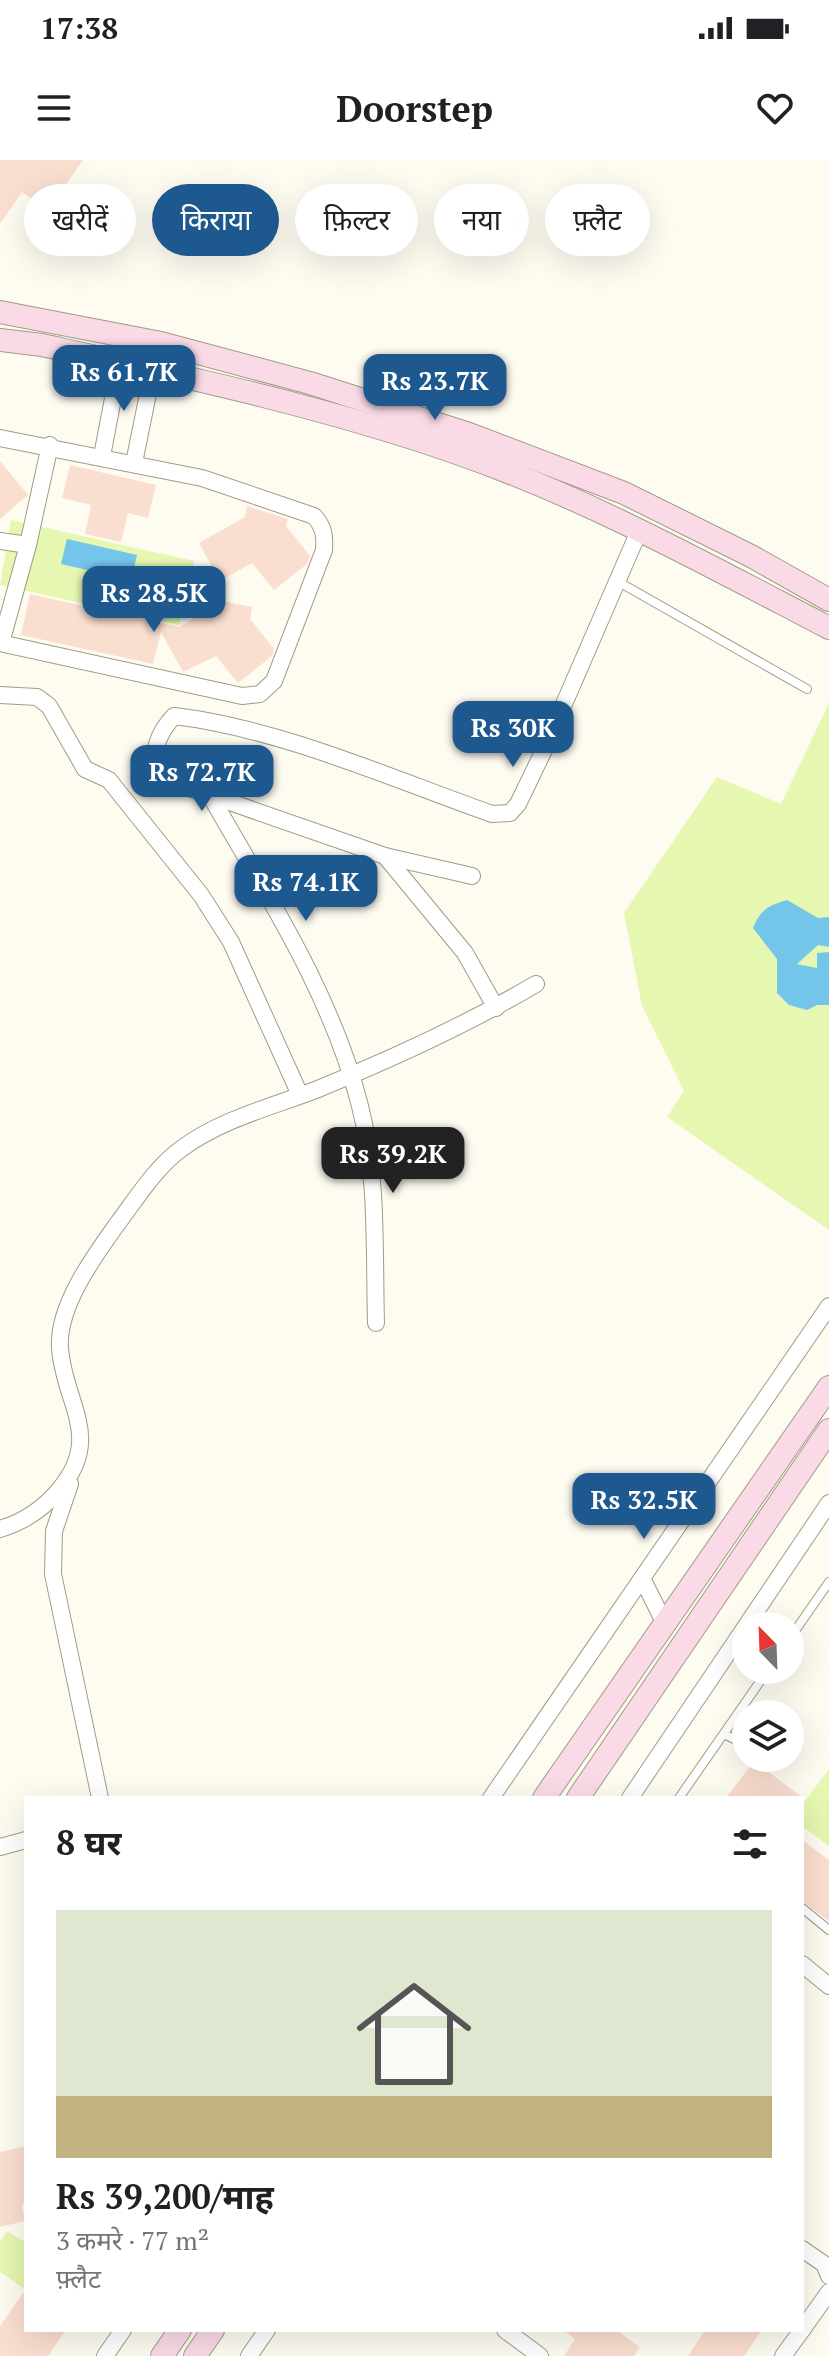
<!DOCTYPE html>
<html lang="hi">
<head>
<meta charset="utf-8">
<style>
	:root { --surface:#fff; --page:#f6f6f6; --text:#202124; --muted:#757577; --line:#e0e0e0; --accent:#1d588e }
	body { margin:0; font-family:"PT Serif","Noto Sans Devanagari",serif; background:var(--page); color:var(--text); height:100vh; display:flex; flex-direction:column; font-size:30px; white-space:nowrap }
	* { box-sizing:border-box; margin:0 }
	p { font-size:26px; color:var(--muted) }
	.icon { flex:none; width:44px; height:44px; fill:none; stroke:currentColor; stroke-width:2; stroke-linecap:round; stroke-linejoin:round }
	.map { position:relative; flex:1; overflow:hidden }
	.side { position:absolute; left:24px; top:1636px; width:780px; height:536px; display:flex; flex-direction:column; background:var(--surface); border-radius:0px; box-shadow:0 8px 32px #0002 }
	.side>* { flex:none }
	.guide { position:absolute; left:24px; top:24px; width:782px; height:72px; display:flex; gap:16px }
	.needle { width:52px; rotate:337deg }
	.controls { position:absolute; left:732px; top:1452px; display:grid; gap:16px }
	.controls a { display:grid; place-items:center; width:72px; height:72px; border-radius:50%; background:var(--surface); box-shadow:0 8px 32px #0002; font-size:40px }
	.price { position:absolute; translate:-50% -68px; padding:0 18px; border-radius:16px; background:var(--accent); color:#fff; font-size:26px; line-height:52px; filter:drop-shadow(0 2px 4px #0008) }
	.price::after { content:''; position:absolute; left:50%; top:48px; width:24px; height:18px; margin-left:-12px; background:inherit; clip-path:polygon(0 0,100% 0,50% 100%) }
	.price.on { background:#222; color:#fff }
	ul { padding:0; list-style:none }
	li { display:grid; align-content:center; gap:16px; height:424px; padding:0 32px }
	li+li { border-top:2px solid var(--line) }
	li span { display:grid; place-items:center; height:248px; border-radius:0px; color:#555 }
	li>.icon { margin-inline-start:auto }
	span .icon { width:144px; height:144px; fill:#fffc; stroke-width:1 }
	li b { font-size:34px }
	h2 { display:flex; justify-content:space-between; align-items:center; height:96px; padding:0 32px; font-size:34px }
	.pill { padding:0 28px; border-radius:36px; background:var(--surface); box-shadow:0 8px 32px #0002; font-size:28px; line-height:72px }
	.pill.on { background:var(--accent); color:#fff }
	.status { display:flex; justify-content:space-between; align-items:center; height:56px; padding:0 40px; background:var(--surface); direction:ltr }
	.status svg { height:22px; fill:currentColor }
	header { display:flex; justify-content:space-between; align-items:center; height:104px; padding:0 32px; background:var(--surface); font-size:36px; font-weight:600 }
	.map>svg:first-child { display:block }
	.green { fill:#e5f7b0 }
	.water { fill:#73c5ea }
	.building { fill:#faded0 }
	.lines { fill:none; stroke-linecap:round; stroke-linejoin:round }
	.lane-casing { stroke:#a19c83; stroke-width:10 }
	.street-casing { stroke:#a19c83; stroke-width:18 }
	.secondary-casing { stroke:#a19c83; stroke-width:24 }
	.lane { stroke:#fff; stroke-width:8 }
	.street { stroke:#fff; stroke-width:16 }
	.secondary { stroke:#fadae7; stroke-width:22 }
</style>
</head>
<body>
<div class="status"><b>17:38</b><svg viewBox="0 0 49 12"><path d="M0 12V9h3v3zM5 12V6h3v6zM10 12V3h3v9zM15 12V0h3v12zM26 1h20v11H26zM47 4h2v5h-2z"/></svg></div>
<header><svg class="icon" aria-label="menu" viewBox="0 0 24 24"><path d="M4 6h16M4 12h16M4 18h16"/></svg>Doorstep<svg class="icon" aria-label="heart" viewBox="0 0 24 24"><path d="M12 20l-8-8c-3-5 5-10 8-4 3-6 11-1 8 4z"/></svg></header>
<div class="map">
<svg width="829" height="2196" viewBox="0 0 829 2196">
	<rect width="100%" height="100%" fill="#fefcf1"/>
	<!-- green -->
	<g class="green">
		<polygon points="11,360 194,401 179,465 0,425"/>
		<polygon points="829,543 829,1070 667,957 684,931 642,846 624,753 717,617 781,644"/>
		<polygon points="829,1609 829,1686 802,1666 802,1645"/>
		<polygon points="7,2071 23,2081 26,2077 26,2130 0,2112 0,2082"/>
	</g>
	<!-- water -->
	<g class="water">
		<polygon points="67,379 137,395 131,420 61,404"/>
		<path d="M787,740L818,758L829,757V787L818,785L797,804L817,808V793L829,792V845H817L807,850L789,845L777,833V799L753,768C760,750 769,745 787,740Z"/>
	</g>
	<!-- building -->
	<g class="building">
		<polygon points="0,0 83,0 48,50 22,32 0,64"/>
		<polygon points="0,301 28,335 0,359"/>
		<polygon points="70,305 156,325 148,358 128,353 121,382 85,374 91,345 62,338"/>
		<polygon points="247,346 288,359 286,366 310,396 307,404 274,430 252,403 220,421 199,383 245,357"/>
		<polygon points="30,434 179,467 209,450 211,439 252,447 250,459 274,489 272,496 238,523 216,496 183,512 161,472 153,504 21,475"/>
		<polygon points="754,1601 803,1638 726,1638"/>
		<polygon points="802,1680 829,1700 829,1761 802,1741"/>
		<polygon points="26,1986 26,2039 22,2047 25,2061 0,2067 0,1992"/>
		<polygon points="26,2129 26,2170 66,2170 48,2196 0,2196 0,2166"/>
		<polygon points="563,2170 616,2170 640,2187 634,2196 564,2196 575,2179"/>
		<polygon points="705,2170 762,2170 744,2196 688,2196"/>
	</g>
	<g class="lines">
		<!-- lane casing -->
		<g class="lane-casing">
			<g id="lane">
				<polyline points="617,421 807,529"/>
				<polyline points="756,1452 777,1466"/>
				<polyline points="790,1478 829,1422"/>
				<polyline points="724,1574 746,1585"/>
				<polyline points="773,1598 778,1600"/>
				<polyline points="679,1638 768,1510"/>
				<polyline points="802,1748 829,1770"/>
			</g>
		</g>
		<!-- street casing -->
		<g class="street-casing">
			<g id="street">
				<path d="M0,278L202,318L314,356C324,367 325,376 324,390L274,521L260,534L242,536L0,483"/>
				<polyline points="102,296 120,202"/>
				<polyline points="134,303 153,209"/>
				<polyline points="0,381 28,385 1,483"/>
				<polyline points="28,385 50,285"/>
				<polyline points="0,535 37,537 49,546 85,609 109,620 201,735 231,782 300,935"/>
				<path d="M210,635C266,734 332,834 360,946C378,1016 374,1091 376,1163"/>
				<polyline points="385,696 465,793 496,848"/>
				<path d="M472,716L385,696L158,617C150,594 158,573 174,556C278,568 393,619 492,654L510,653L518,644L544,590L639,371"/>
				<polyline points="70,1324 54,1371 53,1414 100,1638"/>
				<path d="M0,1369C23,1362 44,1348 59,1330C104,1277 64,1244 60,1188C57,1146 95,1095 118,1063C136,1039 156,1007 181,989C221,959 272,947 318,929C394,898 466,865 536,824"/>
				<polyline points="642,1418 664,1462"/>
				<polyline points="491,1638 829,1146"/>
				<polyline points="630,1638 829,1343"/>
				<polyline points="0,1687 26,1680"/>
				<polyline points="802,1804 829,1826"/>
				<polyline points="802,2089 824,2104 829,2116"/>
				<polyline points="505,2170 540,2196"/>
				<polyline points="802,2170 829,2132"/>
				<polyline points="105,2196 123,2170"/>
				<polyline points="249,2196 267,2170"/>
				<polyline points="783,2196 802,2170"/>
			</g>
		</g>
		<!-- secondary casing -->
		<g class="secondary-casing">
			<g id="secondary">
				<polyline points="0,152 161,183 310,223 469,274 624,333 751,396 829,440"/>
				<path d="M0,180L42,185C182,216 322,246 457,293C587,338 708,405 829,468"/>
				<polyline points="544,1638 829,1227"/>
				<polyline points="578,1638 829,1270"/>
				<polyline points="162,2196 180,2170"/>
				<polyline points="195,2196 213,2170"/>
			</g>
		</g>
		<!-- lane -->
		<use href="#lane" class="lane"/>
		<!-- street -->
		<use href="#street" class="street"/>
		<!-- secondary -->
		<use href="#secondary" class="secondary"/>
	</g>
</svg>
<div class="controls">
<a><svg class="needle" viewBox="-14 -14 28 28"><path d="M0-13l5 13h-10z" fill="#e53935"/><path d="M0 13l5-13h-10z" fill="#757577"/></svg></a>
<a><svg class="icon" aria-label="layers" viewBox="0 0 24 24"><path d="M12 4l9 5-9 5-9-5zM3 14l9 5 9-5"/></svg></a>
</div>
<b class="price" style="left:124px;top:253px">Rs 61.7K</b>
<b class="price" style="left:435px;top:262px">Rs 23.7K</b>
<b class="price" style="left:154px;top:474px">Rs 28.5K</b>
<b class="price" style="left:513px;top:609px">Rs 30K</b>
<b class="price" style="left:202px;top:653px">Rs 72.7K</b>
<b class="price" style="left:306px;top:763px">Rs 74.1K</b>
<b class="price on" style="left:393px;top:1035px">Rs 39.2K</b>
<b class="price" style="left:644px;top:1381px">Rs 32.5K</b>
<div class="guide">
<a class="pill">खरीदें</a>
<a class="pill on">किराया</a>
<a class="pill">फ़िल्टर</a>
<a class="pill">नया</a>
<a class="pill">फ़्लैट</a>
</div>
<section class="side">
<h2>8 घर<svg class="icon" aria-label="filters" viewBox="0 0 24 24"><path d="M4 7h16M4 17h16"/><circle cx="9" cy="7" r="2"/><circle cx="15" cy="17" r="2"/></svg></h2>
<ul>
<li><span style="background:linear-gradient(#dfe7d0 75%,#c2b280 0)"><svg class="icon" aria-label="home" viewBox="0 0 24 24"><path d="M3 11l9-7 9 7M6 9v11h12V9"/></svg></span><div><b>Rs 39,200/माह</b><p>3 कमरे · 77 m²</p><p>फ़्लैट</p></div></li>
</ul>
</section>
</div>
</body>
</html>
